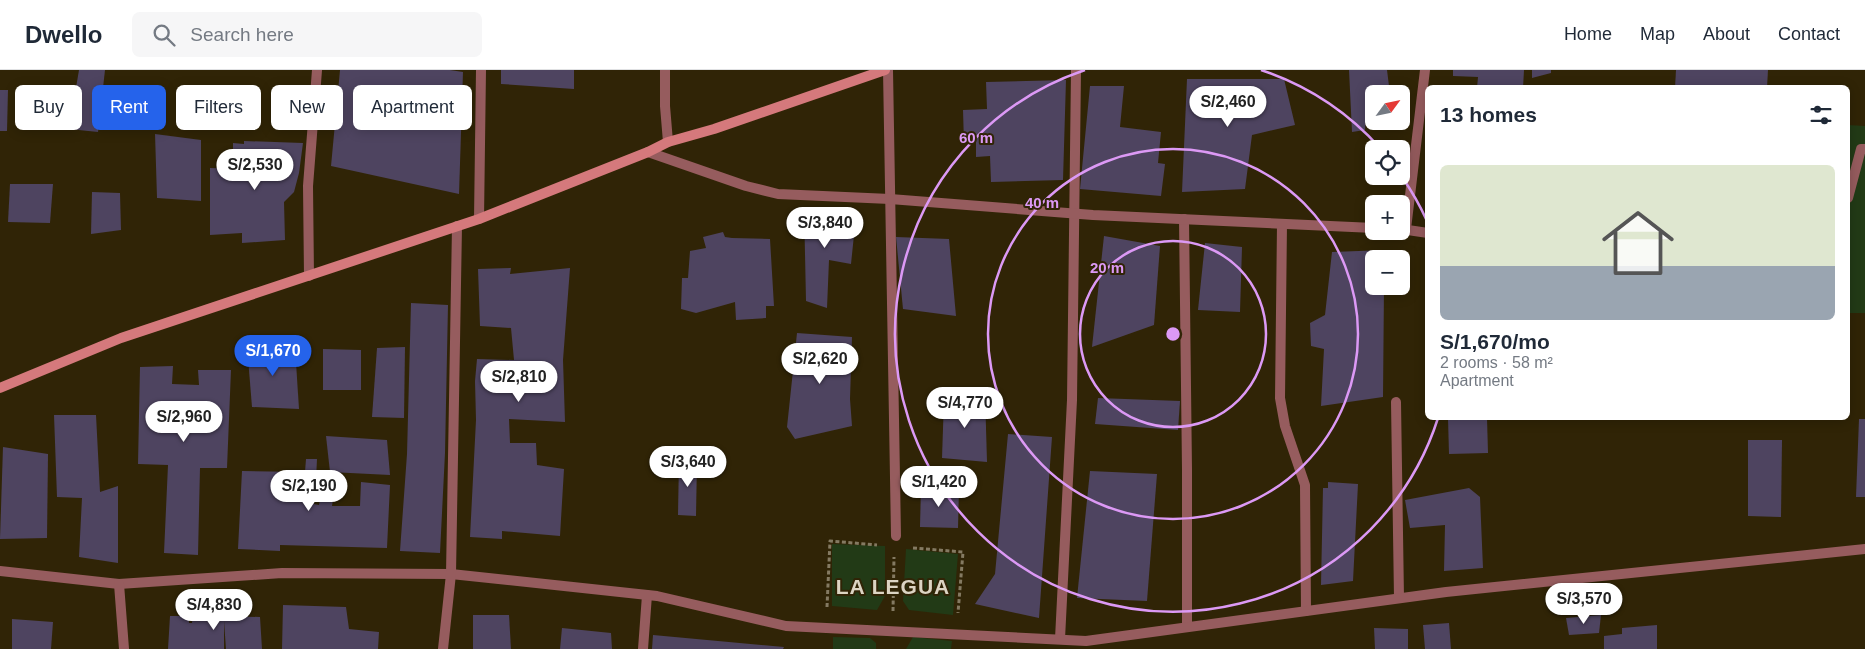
<!DOCTYPE html>
<html lang="en">
<head>
<meta charset="utf-8">
<style>
	:root { --surface:#fff; --page:#f6f6f7; --text:#1f2937; --muted:#747a83; --line:#e0e1e3; --accent:#2563eb }
	body { margin:0; font-family:Helvetica,sans-serif; background:var(--page); color:var(--text); height:100vh; display:flex; flex-direction:column; font-size:19px; white-space:nowrap }
	* { box-sizing:border-box; margin:0 }
	p { font-size:16px; color:var(--muted) }
	.icon { flex:none; width:28px; height:28px; fill:none; stroke:currentColor; stroke-width:2; stroke-linecap:round; stroke-linejoin:round }
	.map { position:relative; flex:1; overflow:hidden }
	.details { position:absolute; left:1425px; top:15px; width:425px; height:335px; display:flex; flex-direction:column; background:var(--surface); border-radius:8px; box-shadow:0 2px 12px #0003 }
	.details>* { flex:none }
	.banner { position:absolute; left:15px; top:15px; width:475px; height:45px; display:flex; gap:10px }
	.needle { width:32px; rotate:57deg }
	.buttons { position:absolute; left:1365px; top:15px; display:grid; gap:10px }
	.buttons a { display:grid; place-items:center; width:45px; height:45px; border-radius:8px; background:var(--surface); box-shadow:0 2px 12px #0003; font-size:25px }
	.price { position:absolute; translate:-50% -42px; padding:0 11px; border-radius:18px; background:#fff; color:#222; font-size:16px; line-height:32px; filter:drop-shadow(0 1px 2px #0008) }
	.price::after { content:''; position:absolute; left:50%; top:30px; width:15px; height:11px; margin-left:-8px; background:inherit; clip-path:polygon(0 0,100% 0,50% 100%) }
	.price.selected { background:var(--accent); color:#fff }
	ul { padding:0; list-style:none }
	li { display:grid; align-content:center; gap:10px; height:265px; padding:0 15px }
	li span { display:grid; place-items:center; height:155px; border-radius:8px; color:#555 }
	li>.icon { margin-inline-start:auto }
	span .icon { width:90px; height:90px; fill:#fffc; stroke-width:1 }
	li b { font-size:21px }
	h2 { display:flex; justify-content:space-between; align-items:center; height:60px; padding:0 15px; font-size:21px }
	.chip { padding:0 18px; border-radius:8px; background:var(--surface); box-shadow:0 2px 12px #0003; font-size:18px; line-height:45px }
	.chip.selected { background:var(--accent); color:#fff }
	header { display:flex; align-items:center; gap:30px; box-sizing:border-box; height:70px; padding:0 25px; background:var(--surface); border-bottom:1px solid var(--line) }
	header strong { font-size:24px }
	nav { display:flex; gap:28px; margin-inline-start:auto; font-size:18px }
	.search { width:350px; height:45px; background:var(--page); display:flex; align-items:center; gap:12px; box-sizing:border-box; padding:0 18px; border-radius:8px; color:var(--muted); font-size:19px }
	.map>svg:first-child { display:block }
	.green { fill:#223a16 }
	.building { fill:#4e4460; fill-rule:evenodd }
	.lines { fill:none; stroke-linecap:round; stroke-linejoin:round }
	.path { stroke:#847a62; stroke-width:3; stroke-dasharray:4 2.5; stroke-linecap:butt }
	.service { stroke:#965c5e; stroke-width:10 }
	.minor { stroke:#965c5e; stroke-width:10 }
	.secondary { stroke:#d5797c; stroke-width:10 }
	.ring { fill:none; stroke:#dc99f5; stroke-width:2.5 }
	.labels { text-anchor:middle; dominant-baseline:central; stroke-width:4; stroke-linejoin:round; paint-order:stroke }
	.district-label { font-size:21px; font-weight:bold; letter-spacing:1px; fill:#dcd4c3; stroke:#302406 }
	.centre { fill:#dc99f5; stroke:#302406; stroke-width:2.5 }
	.ring-label { font-size:15px; text-anchor:middle; font-weight:bold; fill:#dc99f5; stroke:#302406; stroke-width:4; stroke-linejoin:round; paint-order:stroke }
</style>
</head>
<body>
<header>
<strong>Dwello</strong>
<div class="search"><svg class="icon" aria-label="search" viewBox="0 0 24 24"><circle cx="10" cy="10" r="6"/><path d="M15 15l6 6"/></svg>Search here</div>
<nav><a>Home</a><a>Map</a><a>About</a><a>Contact</a></nav>
</header>
<div class="map">
<svg width="1865" height="579" viewBox="0 0 1865 579">
	<rect width="100%" height="100%" fill="#302406"/>
	<!-- green -->
	<g class="green">
		<polygon points="1848,55 1865,56 1865,243 1848,243"/>
		<polygon points="832,474 885,476 885,526 877,540 832,536"/>
		<polygon points="906,479 958,484 953,545 909,540 903,531"/>
		<polygon points="833,567 870,568 876,573 876,579 833,579"/>
		<polygon points="913,567 952,571 951,579 906,579"/>
	</g>
	<!-- building -->
	<g class="building">
		<polygon points="79,0 105,0 98,62 69,59"/>
		<polygon points="340,0 450,0 463,2 459,124 331,96"/>
		<polygon points="501,0 574,0 574,19 501,14"/>
		<polygon points="1349,0 1387,0 1390,24 1374,24 1374,43 1366,44 1365,60 1352,62"/>
		<polygon points="1453,0 1524,0 1523,18 1477,18 1478,7 1453,6"/>
		<polygon points="1532,0 1551,0 1551,3 1532,8"/>
		<polygon points="1676,0 1768,0 1767,18 1675,18"/>
		<polygon points="1187,9 1284,9 1295,55 1252,65 1245,119 1182,122"/>
		<polygon points="1066,10 1063,110 991,112 990,86 976,87 976,72 964,73 963,40 987,39 986,12"/>
		<polygon points="1090,16 1124,16 1120,57 1161,62 1158,93 1165,94 1161,126 1080,119"/>
		<polygon points="0,20 8,20 7,61 0,61"/>
		<polygon points="155,64 201,70 201,131 157,128"/>
		<polygon points="244,71 303,73 299,103 294,122 284,132 285,170 242,173 242,163 210,165 210,98 243,99 243,89 233,87 233,73 244,74"/>
		<polygon points="10,114 53,114 50,153 8,152"/>
		<polygon points="92,122 120,123 121,160 91,164"/>
		<polygon points="804,137 856,146 851,194 829,190 827,238 806,231"/>
		<polygon points="723,162 725,167 732,168 770,169 774,236 766,236 766,248 736,250 735,232 696,243 681,239 682,208 688,208 690,181 706,178 703,167"/>
		<polygon points="1104,166 1160,176 1154,255 1092,277"/>
		<polygon points="896,167 949,169 956,246 903,239"/>
		<polygon points="1205,173 1242,177 1240,242 1198,240"/>
		<polygon points="1385,180 1385,189 1374,189 1374,216 1384,216 1383,327 1321,336 1324,279 1311,276 1310,253 1325,245 1332,182"/>
		<polygon points="511,198 510,204 570,198 563,290 565,352 509,349 510,373 536,373 537,395 564,399 560,466 502,461 502,469 470,467 476,350 475,311 477,289 514,290 511,258 480,256 478,199"/>
		<polygon points="411,233 448,235 445,383 440,483 400,481 407,384"/>
		<polygon points="797,263 852,267 850,329 852,356 795,369 787,357"/>
		<polygon points="247,276 295,277 299,339 252,337"/>
		<polygon points="405,277 404,348 372,347 377,278"/>
		<polygon points="323,279 361,280 361,320 323,320"/>
		<polygon points="173,296 172,314 199,315 198,300 231,300 227,398 200,398 198,485 164,483 168,395 138,394 140,297"/>
		<polygon points="985,324 987,392 942,388 944,329"/>
		<polygon points="1098,328 1180,331 1178,360 1095,354"/>
		<polygon points="54,345 96,345 100,422 118,416 118,493 79,487 82,428 57,427"/>
		<polygon points="1448,348 1487,348 1488,383 1449,384"/>
		<polygon points="1859,349 1865,349 1865,427 1856,427"/>
		<polygon points="1008,364 1052,367 1039,548 975,534 995,504"/>
		<polygon points="326,366 387,370 390,405 330,402"/>
		<polygon points="1748,370 1782,370 1781,447 1748,446"/>
		<polygon points="3,377 48,384 47,468 0,469"/>
		<path d="M306,389H317L316,410L336,411L332,436H360L361,412L390,415L387,478L280,475V481L238,479L242,401L305,402ZM314,428L320,429L319,435L314,434Z"/>
		<polygon points="679,390 697,391 696,446 678,445"/>
		<polygon points="1090,401 1157,404 1147,531 1077,528"/>
		<polygon points="1328,412 1358,414 1353,511 1321,515 1323,418 1328,418"/>
		<polygon points="921,417 959,418 958,458 920,457"/>
		<polygon points="1469,418 1480,427 1483,498 1444,501 1445,455 1410,458 1405,430"/>
		<polygon points="283,535 346,537 349,559 379,562 378,579 282,579"/>
		<polygon points="193,539 223,539 224,546 260,547 262,579 226,579 224,551 224,579 168,579 170,546 189,546 189,553 192,553"/>
		<polygon points="473,545 509,545 511,579 473,579"/>
		<polygon points="1601,545 1599,563 1569,565 1566,548"/>
		<polygon points="12,549 53,552 51,579 12,579"/>
		<polygon points="1449,553 1451,579 1425,579 1423,555"/>
		<polygon points="1657,555 1657,579 1604,579 1604,566 1622,564 1622,558"/>
		<polygon points="562,558 611,563 612,579 560,579"/>
		<polygon points="1374,558 1408,559 1408,579 1375,579"/>
		<polygon points="653,565 784,577 783,579 652,579"/>
	</g>
	<g class="lines">
		<!-- path -->
		<g class="path">
			<polyline points="913,478 963,482 958,543"/>
			<polyline points="827,537 830,471 877,475"/>
			<polyline points="893,541 894,487"/>
		</g>
		<!-- service -->
		<g class="service">
			<polyline points="1184,149 1187,400 1187,557"/>
			<polyline points="1282,154 1280,328 1285,356 1305,415 1306,541"/>
			<polyline points="1406,159 1425,0"/>
			<polyline points="309,206 308,116 317,0"/>
			<polyline points="1396,332 1399,528"/>
			<polyline points="1060,569 1072,330 1076,0"/>
			<polyline points="643,579 647,525"/>
		</g>
		<!-- minor -->
		<g class="minor">
			<polyline points="665,0 665,36 668,72"/>
			<polyline points="888,0 896,466"/>
			<polyline points="648,82 746,116 778,124 890,129 1093,145 1374,158"/>
			<polyline points="1848,128 1861,79 1865,79"/>
			<polyline points="479,149 481,0"/>
			<polyline points="1401,159 1428,163"/>
			<polyline points="0,501 119,514 282,503 451,504 657,526 786,556 1086,571 1446,522 1865,479"/>
			<polyline points="119,514 124,579"/>
			<polyline points="443,579 451,504 457,156"/>
		</g>
		<!-- secondary -->
		<polyline class="secondary" points="0,318 121,268 479,149 648,82 668,72 714,59 885,0"/>
	</g>
	<!-- distance rings -->
	<g class="ring">
		<circle cx="1173" cy="264" r="93"/>
		<circle cx="1173" cy="264" r="185"/>
		<path d="M1438 348A278 278 0 1 1 1085 0M1261 0A278 278 0 0 1 1380 78M1402 107A278 278 0 0 1 1427 151"/>
	</g>
	<g class="labels">
		<!-- district labels -->
		<g class="district-label">
			<text x="893" y="516">LA LEGUA</text>
		</g>
	</g>
	<circle cx="1173" cy="264" r="8" class="centre"/>
	<g class="ring-label">
		<text x="976" y="73">60 m</text>
		<text x="1042" y="138">40 m</text>
		<text x="1107" y="203">20 m</text>
	</g>
</svg>
<div class="buttons">
<a><svg class="needle" viewBox="-14 -14 28 28"><path d="M0-13l5 13h-10z" fill="#e53935"/><path d="M0 13l5-13h-10z" fill="#747a83"/></svg></a>
<a><svg class="icon" aria-label="locate" viewBox="0 0 24 24"><circle cx="12" cy="12" r="6"/><path d="M12 2v4M12 18v4M2 12h4M18 12h4"/></svg></a>
<a>+</a>
<a>−</a>
</div>
<b class="price" style="left:1228px;top:58px">S/2,460</b>
<b class="price" style="left:255px;top:121px">S/2,530</b>
<b class="price" style="left:825px;top:179px">S/3,840</b>
<b class="price selected" style="left:273px;top:307px">S/1,670</b>
<b class="price" style="left:820px;top:315px">S/2,620</b>
<b class="price" style="left:519px;top:333px">S/2,810</b>
<b class="price" style="left:965px;top:359px">S/4,770</b>
<b class="price" style="left:184px;top:373px">S/2,960</b>
<b class="price" style="left:688px;top:418px">S/3,640</b>
<b class="price" style="left:939px;top:438px">S/1,420</b>
<b class="price" style="left:309px;top:442px">S/2,190</b>
<b class="price" style="left:1584px;top:555px">S/3,570</b>
<b class="price" style="left:214px;top:561px">S/4,830</b>
<div class="banner">
<a class="chip">Buy</a>
<a class="chip selected">Rent</a>
<a class="chip">Filters</a>
<a class="chip">New</a>
<a class="chip">Apartment</a>
</div>
<section class="details">
<h2>13 homes<svg class="icon" aria-label="filters" viewBox="0 0 24 24"><path d="M4 7h16M4 17h16"/><circle cx="9" cy="7" r="2"/><circle cx="15" cy="17" r="2"/></svg></h2>
<ul>
<li><span style="background:linear-gradient(#dfe7d0 65%,#9aa5b1 0)"><svg class="icon" aria-label="home" viewBox="0 0 24 24"><path d="M3 11l9-7 9 7M6 9v11h12V9"/></svg></span><div><b>S/1,670/mo</b><p>2 rooms · 58 m²</p><p>Apartment</p></div></li>
</ul>
</section>
</div>
</body>
</html>
